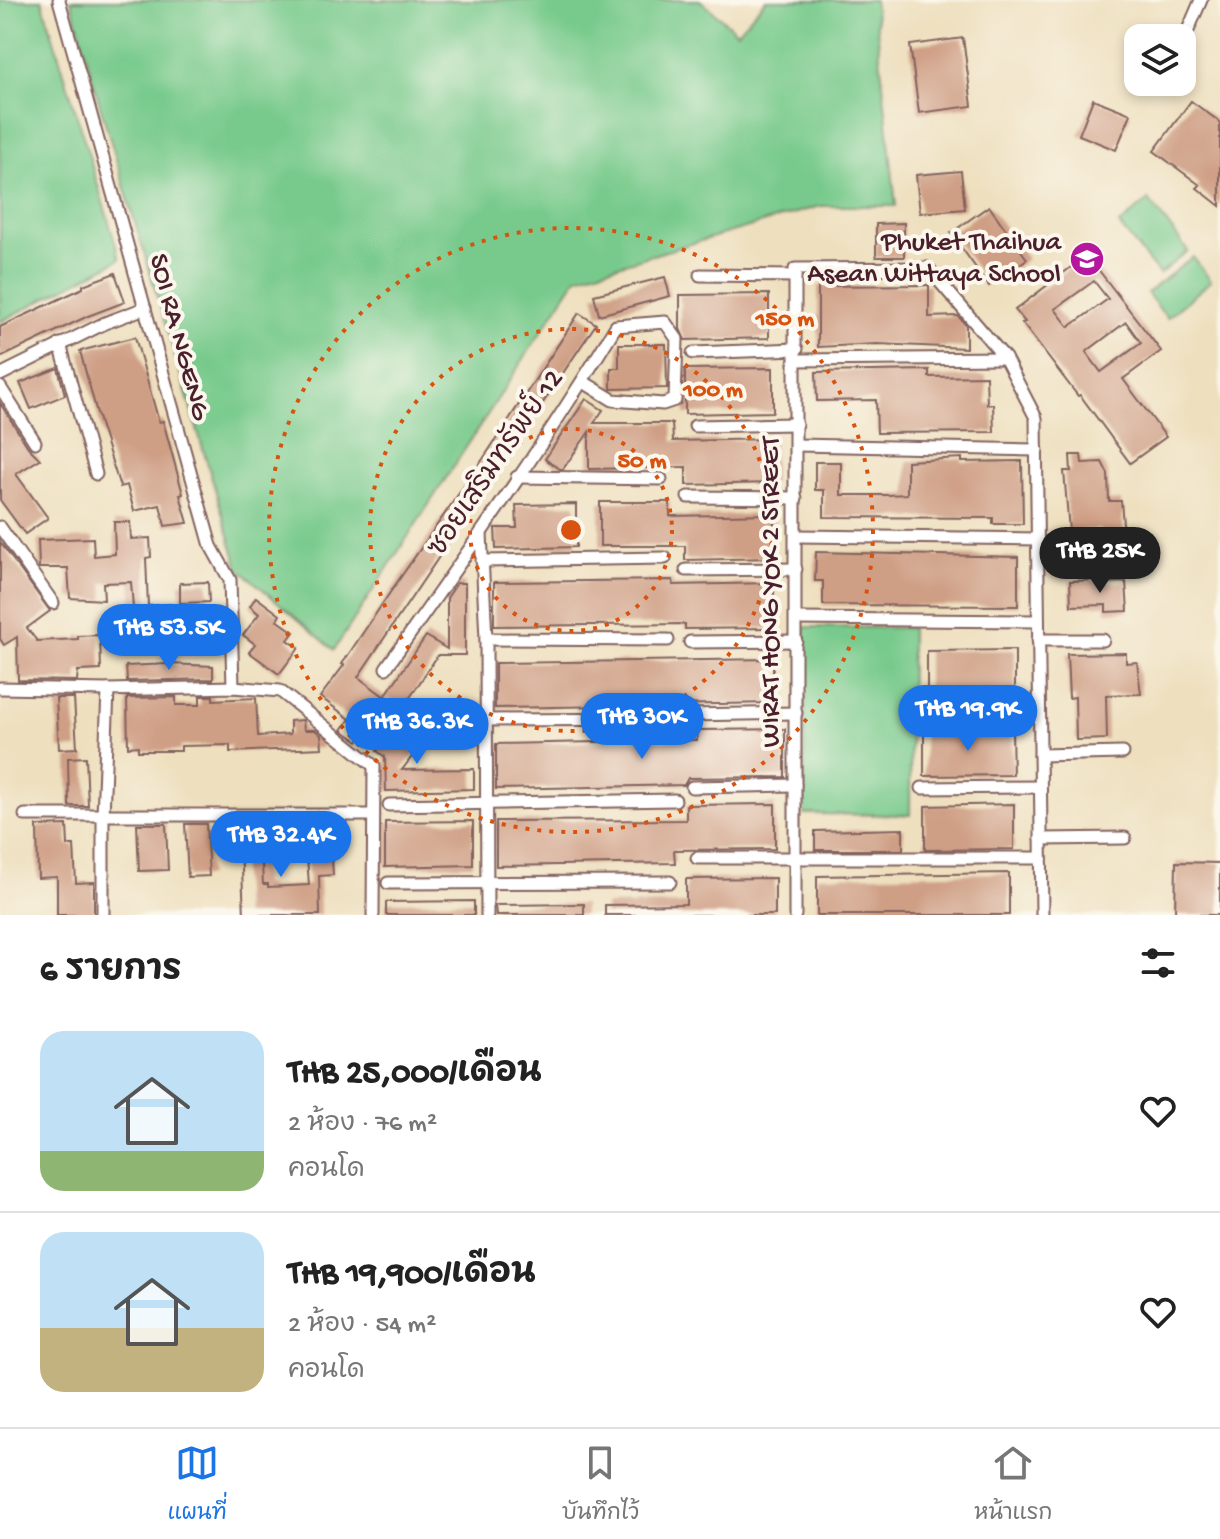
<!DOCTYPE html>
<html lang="th">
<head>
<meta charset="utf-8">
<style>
	:root { --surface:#fff; --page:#f6f6f6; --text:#222; --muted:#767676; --line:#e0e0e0; --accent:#1a73e8 }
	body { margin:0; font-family:"Gochi Hand","Playpen Sans Thai",sans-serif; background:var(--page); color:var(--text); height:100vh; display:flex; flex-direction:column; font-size:30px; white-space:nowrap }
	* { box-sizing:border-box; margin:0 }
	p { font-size:26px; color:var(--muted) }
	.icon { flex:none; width:44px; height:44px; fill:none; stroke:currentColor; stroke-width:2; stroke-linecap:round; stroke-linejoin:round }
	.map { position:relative; height:915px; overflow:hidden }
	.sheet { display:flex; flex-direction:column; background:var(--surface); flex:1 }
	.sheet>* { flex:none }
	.controls { position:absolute; left:1124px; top:24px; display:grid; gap:16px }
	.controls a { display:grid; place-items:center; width:72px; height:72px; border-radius:16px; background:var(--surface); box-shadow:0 4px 12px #0003; font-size:40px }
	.price { position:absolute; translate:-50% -68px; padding:0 18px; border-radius:28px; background:var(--accent); color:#fff; font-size:26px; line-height:52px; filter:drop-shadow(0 2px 4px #0008) }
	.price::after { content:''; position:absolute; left:50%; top:48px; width:24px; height:18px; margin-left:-12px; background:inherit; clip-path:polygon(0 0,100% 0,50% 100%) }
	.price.active { background:#222; color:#fff }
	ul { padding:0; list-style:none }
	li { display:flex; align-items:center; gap:24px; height:200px; padding:0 40px }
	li+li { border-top:2px solid var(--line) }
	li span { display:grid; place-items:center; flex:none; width:224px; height:160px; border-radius:24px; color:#555 }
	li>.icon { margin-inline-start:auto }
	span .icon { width:96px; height:96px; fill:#fffc; stroke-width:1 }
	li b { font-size:34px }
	h2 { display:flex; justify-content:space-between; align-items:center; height:96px; padding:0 40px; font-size:34px }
	.menu { display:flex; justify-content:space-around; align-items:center; height:112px; border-top:2px solid var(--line); background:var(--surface); font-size:22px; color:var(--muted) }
	.menu a { display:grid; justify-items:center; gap:4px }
	.menu .active { color:var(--accent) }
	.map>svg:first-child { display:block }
	.green { fill:#78ca8c; stroke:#61745c; stroke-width:2 }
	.building { fill:#cf9f85; fill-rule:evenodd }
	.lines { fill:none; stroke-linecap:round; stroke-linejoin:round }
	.street-casing { stroke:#83625e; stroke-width:15 }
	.street { stroke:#fff; stroke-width:11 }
	.ring { fill:none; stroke:#d8530f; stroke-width:4; stroke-dasharray:4 8 }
	.labels { text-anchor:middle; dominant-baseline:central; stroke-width:8; stroke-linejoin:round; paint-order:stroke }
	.poi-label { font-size:28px; fill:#4a1f2b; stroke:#fbf7ec; text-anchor:end }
	.street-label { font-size:28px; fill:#4a1f2b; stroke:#fbf7ec }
	.centre { fill:#d8530f; stroke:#fbf7ec; stroke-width:4 }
	.ring-label { font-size:24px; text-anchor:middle; font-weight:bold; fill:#d8530f; stroke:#fbf7ec; stroke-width:8; stroke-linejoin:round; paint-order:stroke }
</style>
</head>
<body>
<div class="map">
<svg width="1220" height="915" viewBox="0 0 1220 915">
	<rect width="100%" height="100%" fill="#fbf7ec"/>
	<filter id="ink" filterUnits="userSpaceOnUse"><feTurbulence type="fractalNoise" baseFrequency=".0125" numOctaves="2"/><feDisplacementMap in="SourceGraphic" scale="16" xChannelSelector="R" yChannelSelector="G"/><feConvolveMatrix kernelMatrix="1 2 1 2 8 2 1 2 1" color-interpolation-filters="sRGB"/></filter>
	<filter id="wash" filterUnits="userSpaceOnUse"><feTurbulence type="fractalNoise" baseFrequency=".006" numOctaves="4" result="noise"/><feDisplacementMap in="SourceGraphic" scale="32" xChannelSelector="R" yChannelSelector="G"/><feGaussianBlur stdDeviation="1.8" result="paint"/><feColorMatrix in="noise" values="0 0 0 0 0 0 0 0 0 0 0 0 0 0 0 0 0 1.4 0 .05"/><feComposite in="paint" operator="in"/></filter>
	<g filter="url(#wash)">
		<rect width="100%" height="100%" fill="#eedfbe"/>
		<!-- green -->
		<g class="green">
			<polygon points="0,0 42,0 120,259 0,322"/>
			<polygon points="71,0 700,0 737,32 766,0 874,0 896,206 820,206 577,277 334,650 239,569 101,109"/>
			<polygon points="1149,200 1188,251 1159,274 1119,225"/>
			<polygon points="1193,257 1211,281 1167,318 1147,293"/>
			<polygon points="805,627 911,628 910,815 804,814"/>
		</g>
		<g id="blocks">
			<!-- building -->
			<g class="building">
				<polygon points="963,38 972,106 919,113 910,45"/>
				<polygon points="1093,99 1131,114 1116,150 1079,135"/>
				<polygon points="1191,101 1220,122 1220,206 1197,188 1200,185 1154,151"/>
				<polygon points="961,171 965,209 920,213 916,175"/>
				<polygon points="989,206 1027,259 989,286 951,233"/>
				<polygon points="904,223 904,257 876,257 876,224"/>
				<path d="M1087,255L1161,351L1123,379L1166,437L1130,463L1080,395L1078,396L1022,323L1025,322L1015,310ZM1094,281L1108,299L1069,327L1055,309ZM1126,322L1141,343L1101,372L1086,352Z"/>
				<polygon points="115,273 125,302 88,316 0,358 0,327 83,288 83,285"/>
				<polygon points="665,277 670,296 599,315 594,295"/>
				<polygon points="929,285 929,317 958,316 966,325 966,348 877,344 818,347 818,286"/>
				<polygon points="769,294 769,338 685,340 680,329 680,295"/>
				<polygon points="579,313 596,324 358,677 389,700 358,741 342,730 350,719 320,697 344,665 342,664 391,591 483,459"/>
				<polygon points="135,337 159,422 163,421 183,494 180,495 188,523 165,526 160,505 134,511 127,485 120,487 100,424 80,351"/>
				<polygon points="619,344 666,344 667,388 611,389 611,368 619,368"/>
				<polygon points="58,368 65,395 31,409 20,383"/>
				<polygon points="773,368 773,412 685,414 685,369"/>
				<polygon points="929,370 929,377 986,376 987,404 993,404 994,432 877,433 876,400 817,401 816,372"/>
				<polygon points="586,399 603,410 594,423 672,423 673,441 774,439 774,483 686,485 686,467 589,469 589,432 563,469 560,469 545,459"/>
				<polygon points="0,403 28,447 40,459 16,474 48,518 25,534 0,500"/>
				<polygon points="1070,455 1081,455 1082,463 1102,462 1108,474 1109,501 1121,501 1126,559 1101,560 1100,529 1069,531 1064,471 1071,471"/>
				<polygon points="962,458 962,462 1022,461 1023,524 993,524 993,518 824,517 824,490 815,490 815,462 841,462 841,495 888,495 907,494 907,461"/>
				<polygon points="600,502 670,502 670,516 774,514 774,558 685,560 685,546 600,546"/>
				<polygon points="576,504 576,547 496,549 495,528 517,528 516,505"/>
				<polygon points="114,522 130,522 131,539 150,538 151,557 146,558 148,606 171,604 173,631 120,635 118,610 133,608 131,582 103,583 104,600 70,598 68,568 39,568 38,540 93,538 94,556 115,554"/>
				<polygon points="0,542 50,611 27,628 37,641 78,639 78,636 100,635 101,670 78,671 77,681 18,680 17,637 4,645 0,639"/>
				<polygon points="816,552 1018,557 1018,606 823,605 823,581 815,581"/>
				<polygon points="673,580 673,585 774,583 774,628 685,629 685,624 494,626 494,582"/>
				<polygon points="1101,580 1101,583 1126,582 1128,611 1106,612 1106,605 1071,606 1070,581"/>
				<polygon points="208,582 209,602 180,603 180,583"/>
				<polygon points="457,583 465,583 465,655 438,655 403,708 385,696 426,636 447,649 447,598"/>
				<polygon points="256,597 280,615 277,620 294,632 288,640 299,648 279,674 249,652 255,644 243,635 259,614 250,606"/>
				<polygon points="1015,650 1015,694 927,696 927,651"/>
				<polygon points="1126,653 1126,663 1137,662 1141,694 1106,695 1107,739 1076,740 1075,697 1069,698 1067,654"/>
				<polygon points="773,659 773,703 495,708 495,663"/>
				<polygon points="169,664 213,666 213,679 127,681 126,666"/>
				<polygon points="200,696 213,696 213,700 256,698 258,736 290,734 290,721 303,720 304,730 315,730 321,735 322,748 230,752 230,745 181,746 181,751 138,751 138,746 128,747 127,698 176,697 176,705 200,705"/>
				<polygon points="56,698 74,698 77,748 59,749"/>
				<polygon points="406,714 415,721 404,734 420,746 402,770 474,769 474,789 386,791 385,757 377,751"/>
				<polygon points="785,729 785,777 688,778 684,785 496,789 496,744 697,740 697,730"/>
				<polygon points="1012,730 1013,775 924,776 924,732"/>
				<polygon points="86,757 88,806 69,806 68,758"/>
				<polygon points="775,804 775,849 674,850 675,863 496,866 496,821 686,820 686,805"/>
				<polygon points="1014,804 1014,849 925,850 925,806"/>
				<polygon points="473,821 473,865 385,867 385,822"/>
				<polygon points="137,824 166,824 168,870 139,871"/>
				<polygon points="185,824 206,824 209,876 188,877"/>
				<polygon points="240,824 260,824 263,884 268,884 268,887 309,885 306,843 331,842 333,875 319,876 320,915 244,915"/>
				<polygon points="67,825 68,845 74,845 76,883 94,882 94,915 57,915 57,877 38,878 37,826"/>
				<polygon points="903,829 903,850 815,850 815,831"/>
				<polygon points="1176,862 1220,863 1220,915 1175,915"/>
				<polygon points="1009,873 1009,915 817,915 817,876"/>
				<polygon points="775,878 775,915 605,915 605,905 686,904 686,879"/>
				<polygon points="474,901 474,915 386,915 386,902"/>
				<polygon points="584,904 584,915 496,915 495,905"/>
			</g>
		</g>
	</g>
	<g filter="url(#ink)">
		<use href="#blocks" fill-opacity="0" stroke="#83625e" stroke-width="2"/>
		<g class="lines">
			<!-- street casing -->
			<g class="street-casing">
				<g id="street">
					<polyline points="59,0 211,546 230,580 233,687"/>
					<polyline points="1182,44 1201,0"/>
					<polyline points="700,275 795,276"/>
					<polyline points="60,344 96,474"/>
					<polyline points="693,353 797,349"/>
					<polyline points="797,360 1005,358"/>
					<polyline points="0,375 105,323 145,308"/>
					<polyline points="0,387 35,442"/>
					<polyline points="695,426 796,424"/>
					<polyline points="796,445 1037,450"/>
					<polyline points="517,477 661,479"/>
					<polyline points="688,497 796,498"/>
					<polyline points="0,527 53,603"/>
					<polyline points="481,533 486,639 487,915"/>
					<polyline points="796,536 1038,539"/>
					<polyline points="482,561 665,558"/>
					<polyline points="686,570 796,569"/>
					<polyline points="796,619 1038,621"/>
					<polyline points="486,639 668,640"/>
					<polyline points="1038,640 1103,640"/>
					<polyline points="690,642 796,641"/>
					<path d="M386,668C465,556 545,444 616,326L665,322L677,339L675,400L663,404L613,400L582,381"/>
					<polyline points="0,688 108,690 233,687 280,691 374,766 373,915"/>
					<polyline points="920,714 1039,714"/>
					<polyline points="687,715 796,713"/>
					<polyline points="486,720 666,719"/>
					<polyline points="1040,755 1123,753"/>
					<polyline points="692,787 795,785"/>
					<polyline points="922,788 1040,787"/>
					<polyline points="389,805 675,800"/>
					<polyline points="25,815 373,815"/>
					<polyline points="1041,839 1125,838"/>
					<polyline points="697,858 1041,858"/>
					<polyline points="388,883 670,882"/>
					<polyline points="103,915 103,816 108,690"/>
					<polyline points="795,915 795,269 928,268 1005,358 1036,418 1042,915"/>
				</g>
			</g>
			<!-- street -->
			<use href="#street" class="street"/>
		</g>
	</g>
	<!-- distance rings -->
	<g class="ring">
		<circle cx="571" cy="530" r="101"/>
		<circle cx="571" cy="530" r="201"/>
		<circle cx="571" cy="530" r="302"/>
	</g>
	<!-- icons -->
	<defs>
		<g id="school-disc" transform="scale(1.8)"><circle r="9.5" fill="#b5179e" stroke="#fbf7ec"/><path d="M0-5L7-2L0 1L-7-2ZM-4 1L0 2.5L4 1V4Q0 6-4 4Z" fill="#fff"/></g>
	</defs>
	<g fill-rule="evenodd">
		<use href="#school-disc" x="1087" y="259"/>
	</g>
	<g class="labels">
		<!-- poi labels -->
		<g class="poi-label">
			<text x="1061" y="243">Phuket Thaihua<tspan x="1061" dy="32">Asean Wittaya School</tspan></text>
		</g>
		<!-- street labels -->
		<g class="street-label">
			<text transform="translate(178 337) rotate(75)">SOI RA NGENG</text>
			<text transform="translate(497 464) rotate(-56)">ซอยเสริมทรัพย์ 12</text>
			<text transform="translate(772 592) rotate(-90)">WIRAT HONG YOK 2 STREET</text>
		</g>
	</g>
	<circle cx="571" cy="530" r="12" class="centre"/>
	<g class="ring-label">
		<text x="785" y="325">150 m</text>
		<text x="713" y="396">100 m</text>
		<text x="642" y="467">50 m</text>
	</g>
</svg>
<div class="controls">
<a><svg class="icon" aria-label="layers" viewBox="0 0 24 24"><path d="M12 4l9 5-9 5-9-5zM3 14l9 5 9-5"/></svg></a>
</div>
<b class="price active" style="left:1100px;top:595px">THB 25K</b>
<b class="price" style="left:169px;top:672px">THB 53.5K</b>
<b class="price" style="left:968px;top:753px">THB 19.9K</b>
<b class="price" style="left:642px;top:761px">THB 30K</b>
<b class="price" style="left:417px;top:766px">THB 36.3K</b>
<b class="price" style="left:281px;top:879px">THB 32.4K</b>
</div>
<section class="sheet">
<h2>6 รายการ<svg class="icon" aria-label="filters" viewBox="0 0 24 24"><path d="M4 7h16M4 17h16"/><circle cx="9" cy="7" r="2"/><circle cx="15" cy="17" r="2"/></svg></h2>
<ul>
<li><span style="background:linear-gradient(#bfe0f5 75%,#8fb573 0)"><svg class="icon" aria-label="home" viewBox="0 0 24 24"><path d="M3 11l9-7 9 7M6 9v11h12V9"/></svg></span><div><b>THB 25,000/เดือน</b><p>2 ห้อง · 76 m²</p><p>คอนโด</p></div><svg class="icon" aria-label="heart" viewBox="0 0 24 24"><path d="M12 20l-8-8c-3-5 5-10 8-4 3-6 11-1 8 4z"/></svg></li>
<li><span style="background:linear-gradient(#bfe0f5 60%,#c2b280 0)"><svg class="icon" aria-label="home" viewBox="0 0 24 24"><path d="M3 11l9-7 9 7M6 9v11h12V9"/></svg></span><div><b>THB 19,900/เดือน</b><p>2 ห้อง · 54 m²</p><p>คอนโด</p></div><svg class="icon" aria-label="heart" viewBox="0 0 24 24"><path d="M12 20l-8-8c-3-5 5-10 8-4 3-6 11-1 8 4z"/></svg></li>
</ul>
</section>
<nav class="menu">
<a class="active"><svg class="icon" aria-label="map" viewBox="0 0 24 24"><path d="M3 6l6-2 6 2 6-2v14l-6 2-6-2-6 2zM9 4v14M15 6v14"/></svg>แผนที่</a>
<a><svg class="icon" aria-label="saved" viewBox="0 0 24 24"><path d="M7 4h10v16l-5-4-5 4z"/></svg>บันทึกไว้</a>
<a><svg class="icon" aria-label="home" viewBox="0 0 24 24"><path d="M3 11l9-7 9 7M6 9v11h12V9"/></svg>หน้าแรก</a>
</nav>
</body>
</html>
